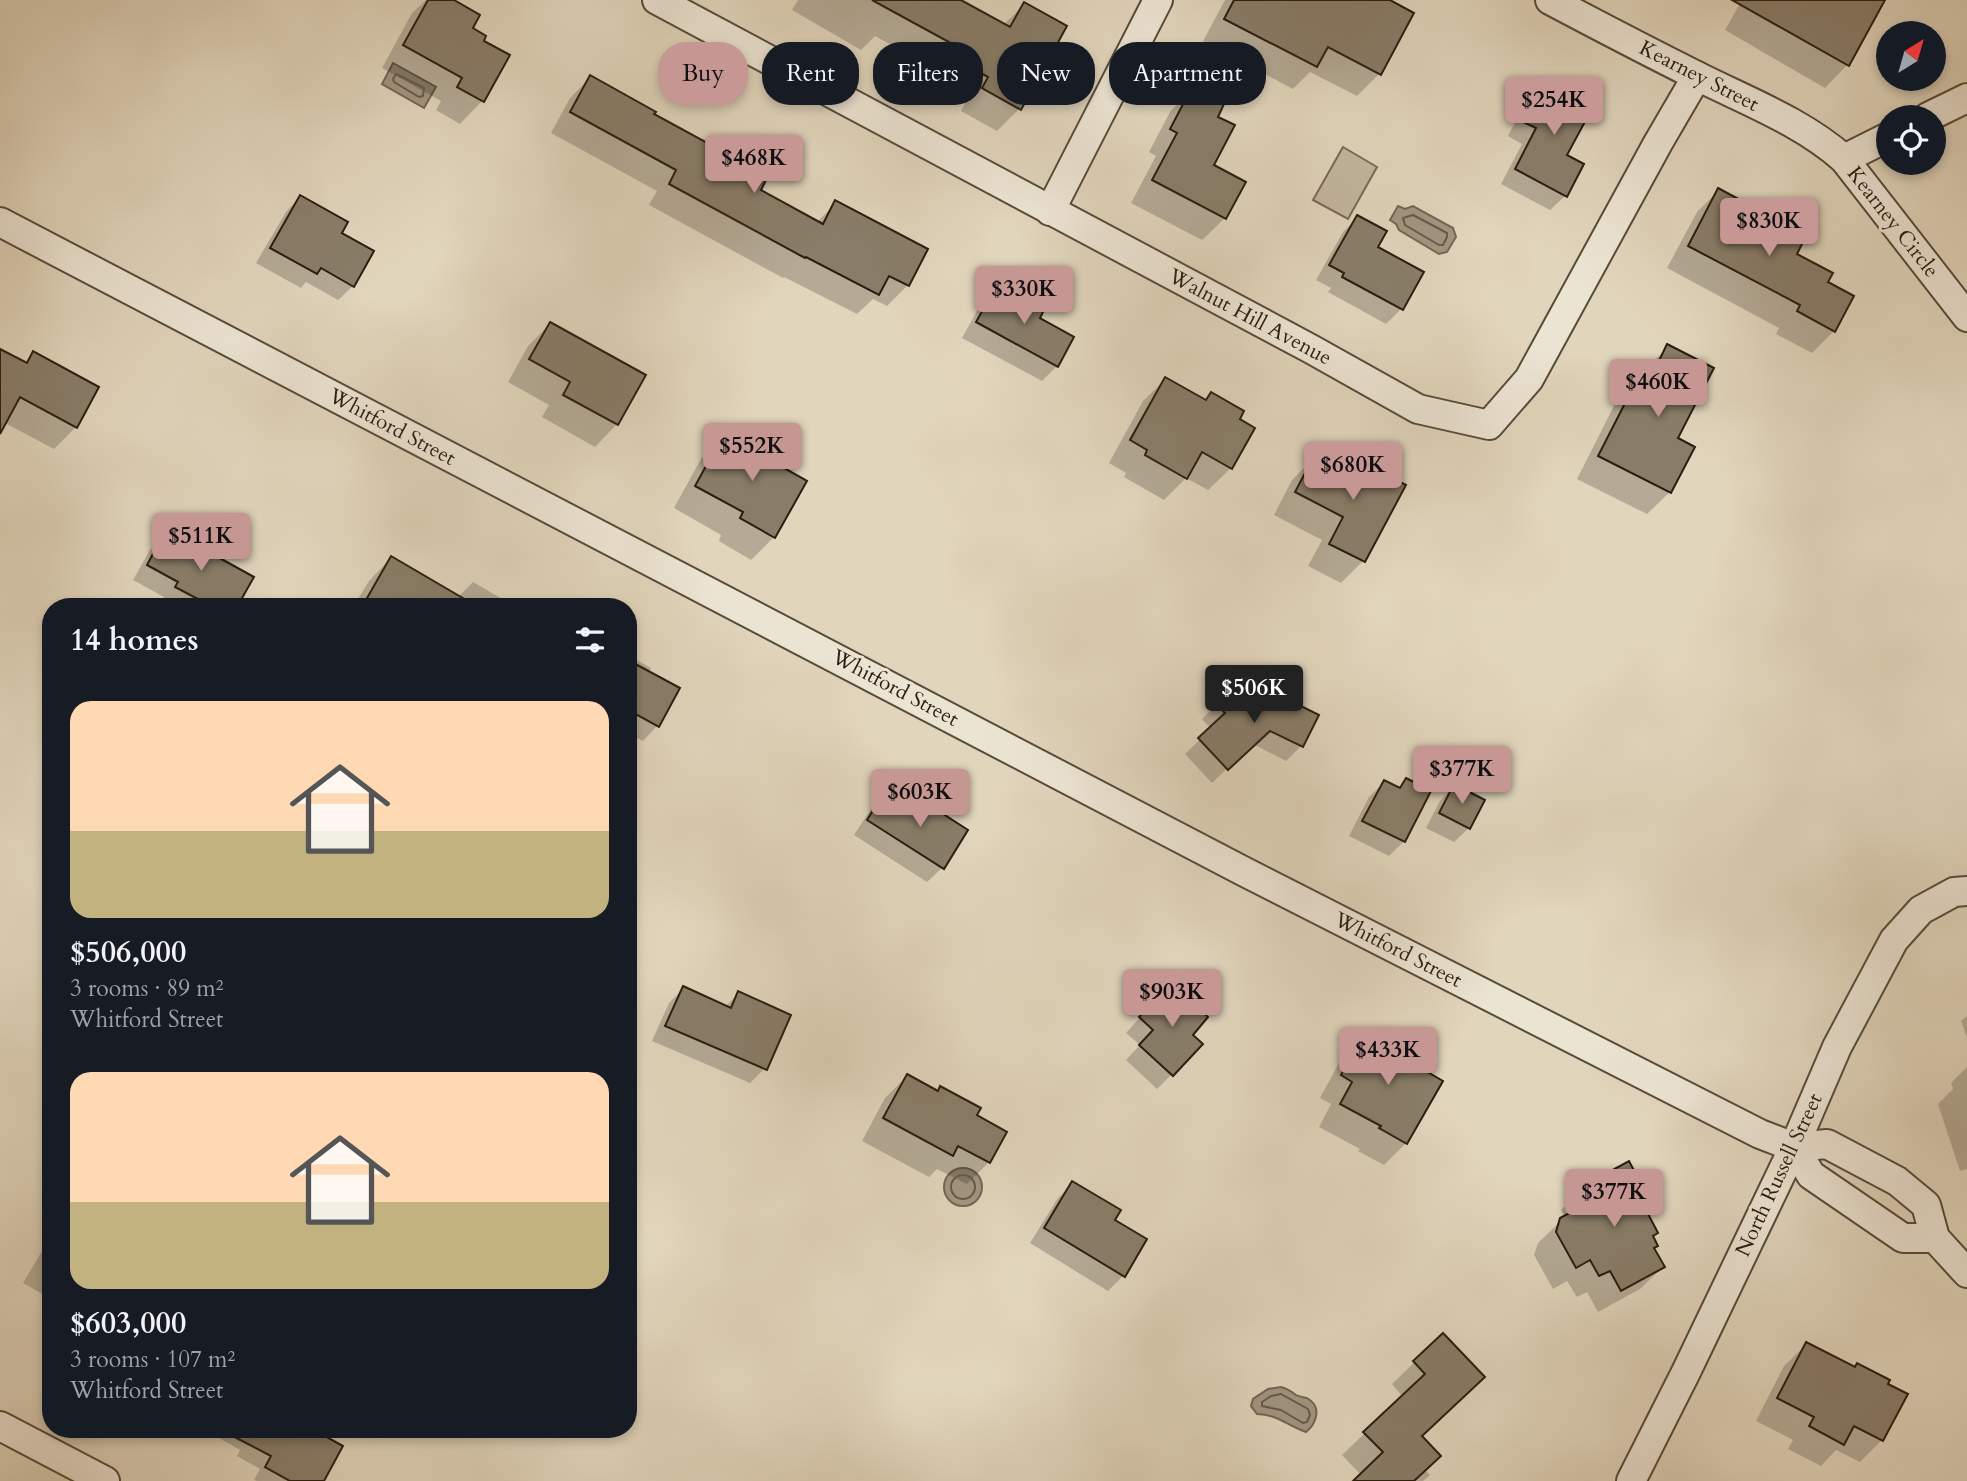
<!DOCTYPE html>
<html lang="en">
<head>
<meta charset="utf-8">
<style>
	:root { --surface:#171b24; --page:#242831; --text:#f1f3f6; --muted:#9ea1a6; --accent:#c59692 }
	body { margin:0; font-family:Cardo,serif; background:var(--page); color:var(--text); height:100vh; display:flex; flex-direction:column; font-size:26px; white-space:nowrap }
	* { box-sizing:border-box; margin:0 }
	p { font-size:23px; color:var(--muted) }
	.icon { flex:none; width:38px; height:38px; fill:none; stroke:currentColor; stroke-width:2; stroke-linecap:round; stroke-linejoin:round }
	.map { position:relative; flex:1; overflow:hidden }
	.drawer { position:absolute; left:42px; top:598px; width:595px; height:840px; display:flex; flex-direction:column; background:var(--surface); border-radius:28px; box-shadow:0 4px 10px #0003 }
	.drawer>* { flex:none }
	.hud { position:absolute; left:658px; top:42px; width:665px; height:63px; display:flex; gap:14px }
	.needle { width:46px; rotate:37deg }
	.fabs { position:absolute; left:1876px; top:21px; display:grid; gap:14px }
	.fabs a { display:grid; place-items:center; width:70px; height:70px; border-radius:50%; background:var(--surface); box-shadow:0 4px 10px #0003; font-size:35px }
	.price { position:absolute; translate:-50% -60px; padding:0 16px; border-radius:7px; background:var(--accent); color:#111; font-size:23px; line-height:46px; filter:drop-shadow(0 2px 4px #0008) }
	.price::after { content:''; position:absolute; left:50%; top:42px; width:21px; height:16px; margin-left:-10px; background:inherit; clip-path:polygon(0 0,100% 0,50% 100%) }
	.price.current { background:#222; color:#fff }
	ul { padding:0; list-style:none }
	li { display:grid; align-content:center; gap:14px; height:371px; padding:0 28px }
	li span { display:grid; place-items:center; height:217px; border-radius:21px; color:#555 }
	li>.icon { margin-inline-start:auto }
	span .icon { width:126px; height:126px; fill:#fffc; stroke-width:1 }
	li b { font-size:30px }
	h2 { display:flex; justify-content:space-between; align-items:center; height:84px; padding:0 28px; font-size:30px }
	.pill { padding:0 24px; border-radius:28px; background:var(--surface); box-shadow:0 4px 10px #0003; font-size:24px; line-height:63px }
	.pill.current { background:var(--accent); color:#111 }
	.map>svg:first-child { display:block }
	.green { fill:#c2b69f; stroke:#766a58; stroke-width:2 }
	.water { fill:#a29682; stroke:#726654; stroke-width:2 }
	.shadow { fill:#0003 }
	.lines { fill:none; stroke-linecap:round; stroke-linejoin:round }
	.shore { stroke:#665a49; stroke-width:2 }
	.building { fill:#897d69; stroke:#291d10; stroke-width:2 }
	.minor-casing { stroke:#574b3b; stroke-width:32 }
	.minor { stroke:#ece4d3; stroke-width:28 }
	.labels { text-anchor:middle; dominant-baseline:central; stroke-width:6; stroke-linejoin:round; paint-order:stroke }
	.street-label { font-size:21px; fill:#291d10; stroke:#ece4d3 }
</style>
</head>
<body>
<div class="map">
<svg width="1967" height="1481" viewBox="0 0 1967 1481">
	<rect width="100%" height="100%" fill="#e1d5bc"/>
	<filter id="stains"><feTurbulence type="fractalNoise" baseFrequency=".00286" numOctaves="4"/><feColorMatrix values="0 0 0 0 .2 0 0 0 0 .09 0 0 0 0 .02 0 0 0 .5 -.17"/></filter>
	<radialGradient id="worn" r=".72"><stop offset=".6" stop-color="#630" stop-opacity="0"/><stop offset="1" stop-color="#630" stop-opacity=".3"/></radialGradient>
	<!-- green -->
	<polygon class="green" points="1343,147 1377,167 1348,219 1313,200"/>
	<!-- water -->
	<g class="water">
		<polygon points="393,63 436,87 424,108 382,84"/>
		<polygon points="1398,206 1405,209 1413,206 1453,228 1456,237 1447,252 1439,254 1399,230 1396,224 1390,220"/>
		<circle cx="963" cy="1187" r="19"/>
		<path d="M1281,1387C1288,1389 1291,1391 1296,1395C1299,1397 1304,1397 1307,1398C1323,1407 1316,1424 1306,1432C1286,1425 1279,1415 1257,1414L1251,1406L1253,1399L1268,1389Z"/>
	</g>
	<!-- shadow -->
	<g class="shadow">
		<polygon points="426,0 450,0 481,41 508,56 482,101 460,124 436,110 441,101 382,68 412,13"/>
		<polygon points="798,0 957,0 1003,25 1024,5 1019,109 997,131 961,111 967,100 932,80 937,70 875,36 861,50 792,10"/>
		<polygon points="1225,0 1387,0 1412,13 1379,74 1357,96 1310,72 1293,89 1203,41"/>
		<polygon points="1742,0 1884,0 1847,65 1825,88 1725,30"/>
		<polygon points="591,77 652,115 758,191 816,223 836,203 926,250 908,285 887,306 873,299 857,314 784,277 783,278 649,205 657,191 551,133 570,98"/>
		<polygon points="1544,81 1565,156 1565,196 1550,210 1501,184 1522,144 1508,136 1529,95"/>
		<polygon points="1192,89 1215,117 1212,165 1225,218 1202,240 1131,203 1156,156 1149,152 1170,112"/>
		<polygon points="1719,190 1754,215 1826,282 1834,331 1812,353 1776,334 1779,328 1667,268 1697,212"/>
		<polygon points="300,197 339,234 353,286 338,300 306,282 301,288 256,263 286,212"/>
		<polygon points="1358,217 1376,248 1422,273 1401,309 1386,324 1328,292 1331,288 1316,280 1343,232"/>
		<polygon points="997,287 1037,318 1057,366 1042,381 962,338 982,302"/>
		<polygon points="550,324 617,424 595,447 542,417 549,405 508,382 528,346"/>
		<polygon points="1668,347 1670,492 1647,514 1577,479 1625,384 1647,362 1651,364"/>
		<polygon points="0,351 24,363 34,353 76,427 54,449 3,422 0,425"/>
		<polygon points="1166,379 1204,401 1211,395 1237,420 1231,468 1208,490 1186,478 1164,500 1124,477 1126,473 1109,463 1143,401"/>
		<polygon points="723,437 748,451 759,441 776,466 805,481 774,537 751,560 719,541 721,535 674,508 701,459"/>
		<polygon points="1314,458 1343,473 1355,461 1363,561 1341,583 1308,566 1322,540 1274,515 1292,480"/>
		<polygon points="164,536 192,551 252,577 235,607 171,607 162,602 164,597 133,580 150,550"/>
		<polygon points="391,558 458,597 473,582 516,607 353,607 369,581"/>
		<polygon points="628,655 651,668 648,673 657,726 643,741 628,733"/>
		<polygon points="1236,686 1254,705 1264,695 1301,746 1286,761 1253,744 1212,783 1185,754 1211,729 1202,719"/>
		<polygon points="1406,780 1404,841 1389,856 1349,836 1369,797 1384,782 1397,789"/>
		<polygon points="1454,786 1469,828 1454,842 1426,828 1440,801"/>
		<polygon points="885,795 910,811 920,801 942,868 927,882 854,835 870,810"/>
		<polygon points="684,988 725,1007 739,993 765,1068 750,1083 652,1041 669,1003"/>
		<polygon points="1156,1000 1190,1035 1172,1074 1157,1089 1126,1060 1140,1045 1126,1033"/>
		<polygon points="1967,1016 1967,1038 1961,1021"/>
		<polygon points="1367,1032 1411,1064 1406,1143 1384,1165 1358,1151 1360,1149 1319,1127 1331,1104 1320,1098 1344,1054"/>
		<polygon points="1967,1067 1967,1169 1960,1171 1938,1104 1953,1089 1951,1083"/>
		<polygon points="907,1076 936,1092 941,1088 974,1116 989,1162 967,1184 937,1169 929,1177 862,1141 885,1098"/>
		<polygon points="1628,1164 1651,1206 1645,1212 1653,1248 1663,1267 1640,1289 1598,1312 1587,1292 1577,1297 1567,1281 1553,1289 1534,1255 1538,1243 1565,1217 1561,1210 1584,1188"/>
		<polygon points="1073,1183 1123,1276 1108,1291 1030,1243 1058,1198"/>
		<polygon points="51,1236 51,1299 23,1283"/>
		<polygon points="1443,1335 1420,1437 1425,1470 1430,1475 1423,1481 1355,1481 1361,1475 1342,1455 1403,1397 1392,1384"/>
		<polygon points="1807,1344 1854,1368 1857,1365 1882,1440 1860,1462 1836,1450 1821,1466 1788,1449 1793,1440 1756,1421 1784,1366"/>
		<polygon points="205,1430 311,1430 341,1447 322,1481 257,1481 254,1480 260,1469 237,1456 240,1450"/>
	</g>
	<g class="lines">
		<!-- shore -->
		<g class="shore">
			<polygon points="396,74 424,88 423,96 419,97 394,82 393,79"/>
			<polygon points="1413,215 1447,233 1447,237 1443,245 1439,245 1405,225 1403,218"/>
			<circle cx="963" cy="1187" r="12"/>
			<polygon points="1281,1394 1308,1409 1310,1415 1307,1422 1303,1423 1281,1410 1262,1406 1262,1402 1271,1396"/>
		</g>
	</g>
	<!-- building -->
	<g class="building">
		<polygon points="428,0 454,0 480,15 473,28 486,36 484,41 510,55 484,102 457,87 462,78 403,45"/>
		<polygon points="872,0 961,0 1010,27 1024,2 1067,26 1021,110 982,88 988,77 953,58 958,47"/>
		<polygon points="1234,0 1390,0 1414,13 1381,75 1328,47 1317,67 1224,19"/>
		<polygon points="1732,0 1885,0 1849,66"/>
		<polygon points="590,75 656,112 654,114 768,176 761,190 823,224 835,200 928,249 909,286 889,276 879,295 806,257 805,258 669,184 676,170 570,112"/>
		<polygon points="1544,78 1594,105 1567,155 1584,164 1567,197 1515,169 1536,128 1521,121"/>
		<polygon points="1192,87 1224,104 1218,117 1235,125 1214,165 1246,182 1226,219 1152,180 1177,133 1170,129"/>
		<polygon points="1718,188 1759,210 1757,215 1804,240 1797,254 1833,273 1828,282 1854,296 1835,332 1797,311 1800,305 1688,246"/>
		<polygon points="300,195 348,222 342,233 374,251 354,287 321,268 317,274 270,248"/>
		<polygon points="1357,215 1387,231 1378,247 1424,272 1403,310 1342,277 1344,273 1329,265"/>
		<polygon points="997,285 1044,310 1040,318 1074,337 1058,367 976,322"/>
		<polygon points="550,322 646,375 618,425 563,395 570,382 529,359"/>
		<polygon points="1667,344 1714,368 1678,438 1695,447 1671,493 1598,456 1647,360 1657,365"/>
		<polygon points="0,349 27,363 33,351 99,387 77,428 20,397 0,434"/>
		<polygon points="1165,377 1206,400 1211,392 1244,411 1240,419 1255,428 1232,469 1202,452 1187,479 1145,455 1147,450 1130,440"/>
		<polygon points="723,435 752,451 758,439 785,454 779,465 807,481 775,538 740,518 743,512 695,486"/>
		<polygon points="1314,456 1348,473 1355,458 1406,485 1365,562 1329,544 1343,517 1295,492"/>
		<polygon points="164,533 192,549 194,545 216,556 254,577 237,607 213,607 175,587 178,582 147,565"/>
		<polygon points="391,556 478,607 383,607 367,598"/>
		<polygon points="628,660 680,688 659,727 628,710"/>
		<polygon points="1236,684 1257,706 1264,693 1284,704 1287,699 1319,715 1303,747 1270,731 1228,770 1198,738 1225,713 1215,703"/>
		<polygon points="1406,778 1431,791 1405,842 1362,821 1384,780 1400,788"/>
		<polygon points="1454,784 1485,800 1470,829 1439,813"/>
		<polygon points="884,793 913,811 920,799 968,830 944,869 867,820"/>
		<polygon points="1171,982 1208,1017 1193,1035 1203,1044 1173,1076 1139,1045 1153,1030 1139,1017"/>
		<polygon points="683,986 731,1008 738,991 791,1015 767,1070 665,1026"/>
		<polygon points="1366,1030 1417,1058 1414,1064 1443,1081 1407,1144 1379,1128 1381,1126 1340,1104 1352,1082 1341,1075"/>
		<polygon points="907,1074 938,1091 940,1086 981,1108 977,1115 1007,1132 990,1163 958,1146 953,1156 883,1118"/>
		<polygon points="1629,1161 1653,1207 1646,1210 1658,1233 1653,1236 1658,1246 1654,1248 1665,1267 1621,1291 1610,1271 1599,1276 1590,1260 1576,1268 1556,1232 1560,1218 1591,1202 1583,1186"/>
		<polygon points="1072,1181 1121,1210 1115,1220 1147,1239 1125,1277 1044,1228"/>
		<polygon points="1443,1333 1485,1377 1422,1436 1441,1456 1414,1481 1353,1481 1383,1452 1363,1432 1425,1374 1413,1361"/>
		<polygon points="1806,1342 1855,1367 1857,1363 1890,1380 1888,1384 1908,1394 1883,1441 1854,1426 1844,1445 1809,1426 1814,1417 1777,1398"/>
		<polygon points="221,1430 314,1430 343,1446 324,1481 290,1481 265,1467 271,1456"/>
	</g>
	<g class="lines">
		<!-- minor casing -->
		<g class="minor-casing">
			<g id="minor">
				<polyline points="657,0 1311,349 1418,409 1489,425 1529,379 1658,143 1697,76"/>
				<path d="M1550,0C1599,26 1649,52 1699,77C1749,102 1802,122 1844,159L1967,317"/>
				<polyline points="1928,117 1967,98"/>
				<polyline points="1844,159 1888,137"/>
				<polyline points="1050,211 1158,0"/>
				<polyline points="0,222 1243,871 1760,1134 1794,1147 1827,1144 1897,1181 1926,1205 1935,1238 1967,1273"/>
				<polyline points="1794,1147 1811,1175 1903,1238 1935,1238"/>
				<polyline points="0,1426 105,1481"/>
				<polyline points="1631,1481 1686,1372 1794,1147 1837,1047 1894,940 1921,910 1954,892 1967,891"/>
			</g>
		</g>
		<!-- minor -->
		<use href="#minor" class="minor"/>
	</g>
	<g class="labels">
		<!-- street labels -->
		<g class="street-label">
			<text transform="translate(1699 76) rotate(27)">Kearney Street</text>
			<text transform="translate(1893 222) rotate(52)">Kearney Circle</text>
			<text transform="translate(1250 317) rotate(28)">Walnut Hill Avenue</text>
			<text transform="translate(392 427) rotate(28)">Whitford Street</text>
			<text transform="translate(895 688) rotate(28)">Whitford Street</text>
			<text transform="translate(1398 950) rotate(27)">Whitford Street</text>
			<text transform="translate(1779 1175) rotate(-65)">North Russell Street</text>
		</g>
	</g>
	<rect width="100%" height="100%" filter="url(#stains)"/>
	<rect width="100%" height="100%" fill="url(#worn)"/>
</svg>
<div class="fabs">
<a><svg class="needle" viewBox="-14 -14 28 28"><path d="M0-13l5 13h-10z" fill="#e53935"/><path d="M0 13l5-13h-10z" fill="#9ea1a6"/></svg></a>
<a><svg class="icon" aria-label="locate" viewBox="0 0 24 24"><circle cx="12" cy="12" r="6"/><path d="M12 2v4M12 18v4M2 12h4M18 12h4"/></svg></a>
</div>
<b class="price" style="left:1554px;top:137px">$254K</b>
<b class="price" style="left:754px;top:195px">$468K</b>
<b class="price" style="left:1769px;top:258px">$830K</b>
<b class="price" style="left:1024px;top:326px">$330K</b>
<b class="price" style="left:1658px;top:419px">$460K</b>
<b class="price" style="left:752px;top:483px">$552K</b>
<b class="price" style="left:1353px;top:502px">$680K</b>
<b class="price" style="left:201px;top:573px">$511K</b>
<b class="price current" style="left:1254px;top:725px">$506K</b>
<b class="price" style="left:1462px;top:806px">$377K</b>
<b class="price" style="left:920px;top:829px">$603K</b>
<b class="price" style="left:1172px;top:1029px">$903K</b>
<b class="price" style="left:1388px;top:1087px">$433K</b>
<b class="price" style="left:1614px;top:1229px">$377K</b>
<div class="hud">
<a class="pill current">Buy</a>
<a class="pill">Rent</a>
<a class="pill">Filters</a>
<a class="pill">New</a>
<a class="pill">Apartment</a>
</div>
<section class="drawer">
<h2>14 homes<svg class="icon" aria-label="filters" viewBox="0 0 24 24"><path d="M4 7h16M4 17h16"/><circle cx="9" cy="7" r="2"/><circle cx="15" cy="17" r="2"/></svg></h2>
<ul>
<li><span style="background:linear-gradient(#ffd9b3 60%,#c2b280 0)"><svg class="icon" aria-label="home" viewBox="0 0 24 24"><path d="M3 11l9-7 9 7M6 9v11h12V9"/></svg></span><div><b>$506,000</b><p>3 rooms · 89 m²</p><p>Whitford Street</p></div></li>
<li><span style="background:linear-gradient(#ffd9b3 60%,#c2b280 0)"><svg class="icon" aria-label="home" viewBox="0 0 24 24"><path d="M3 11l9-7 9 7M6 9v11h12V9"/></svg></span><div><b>$603,000</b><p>3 rooms · 107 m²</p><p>Whitford Street</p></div></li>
</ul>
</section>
</div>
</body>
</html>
